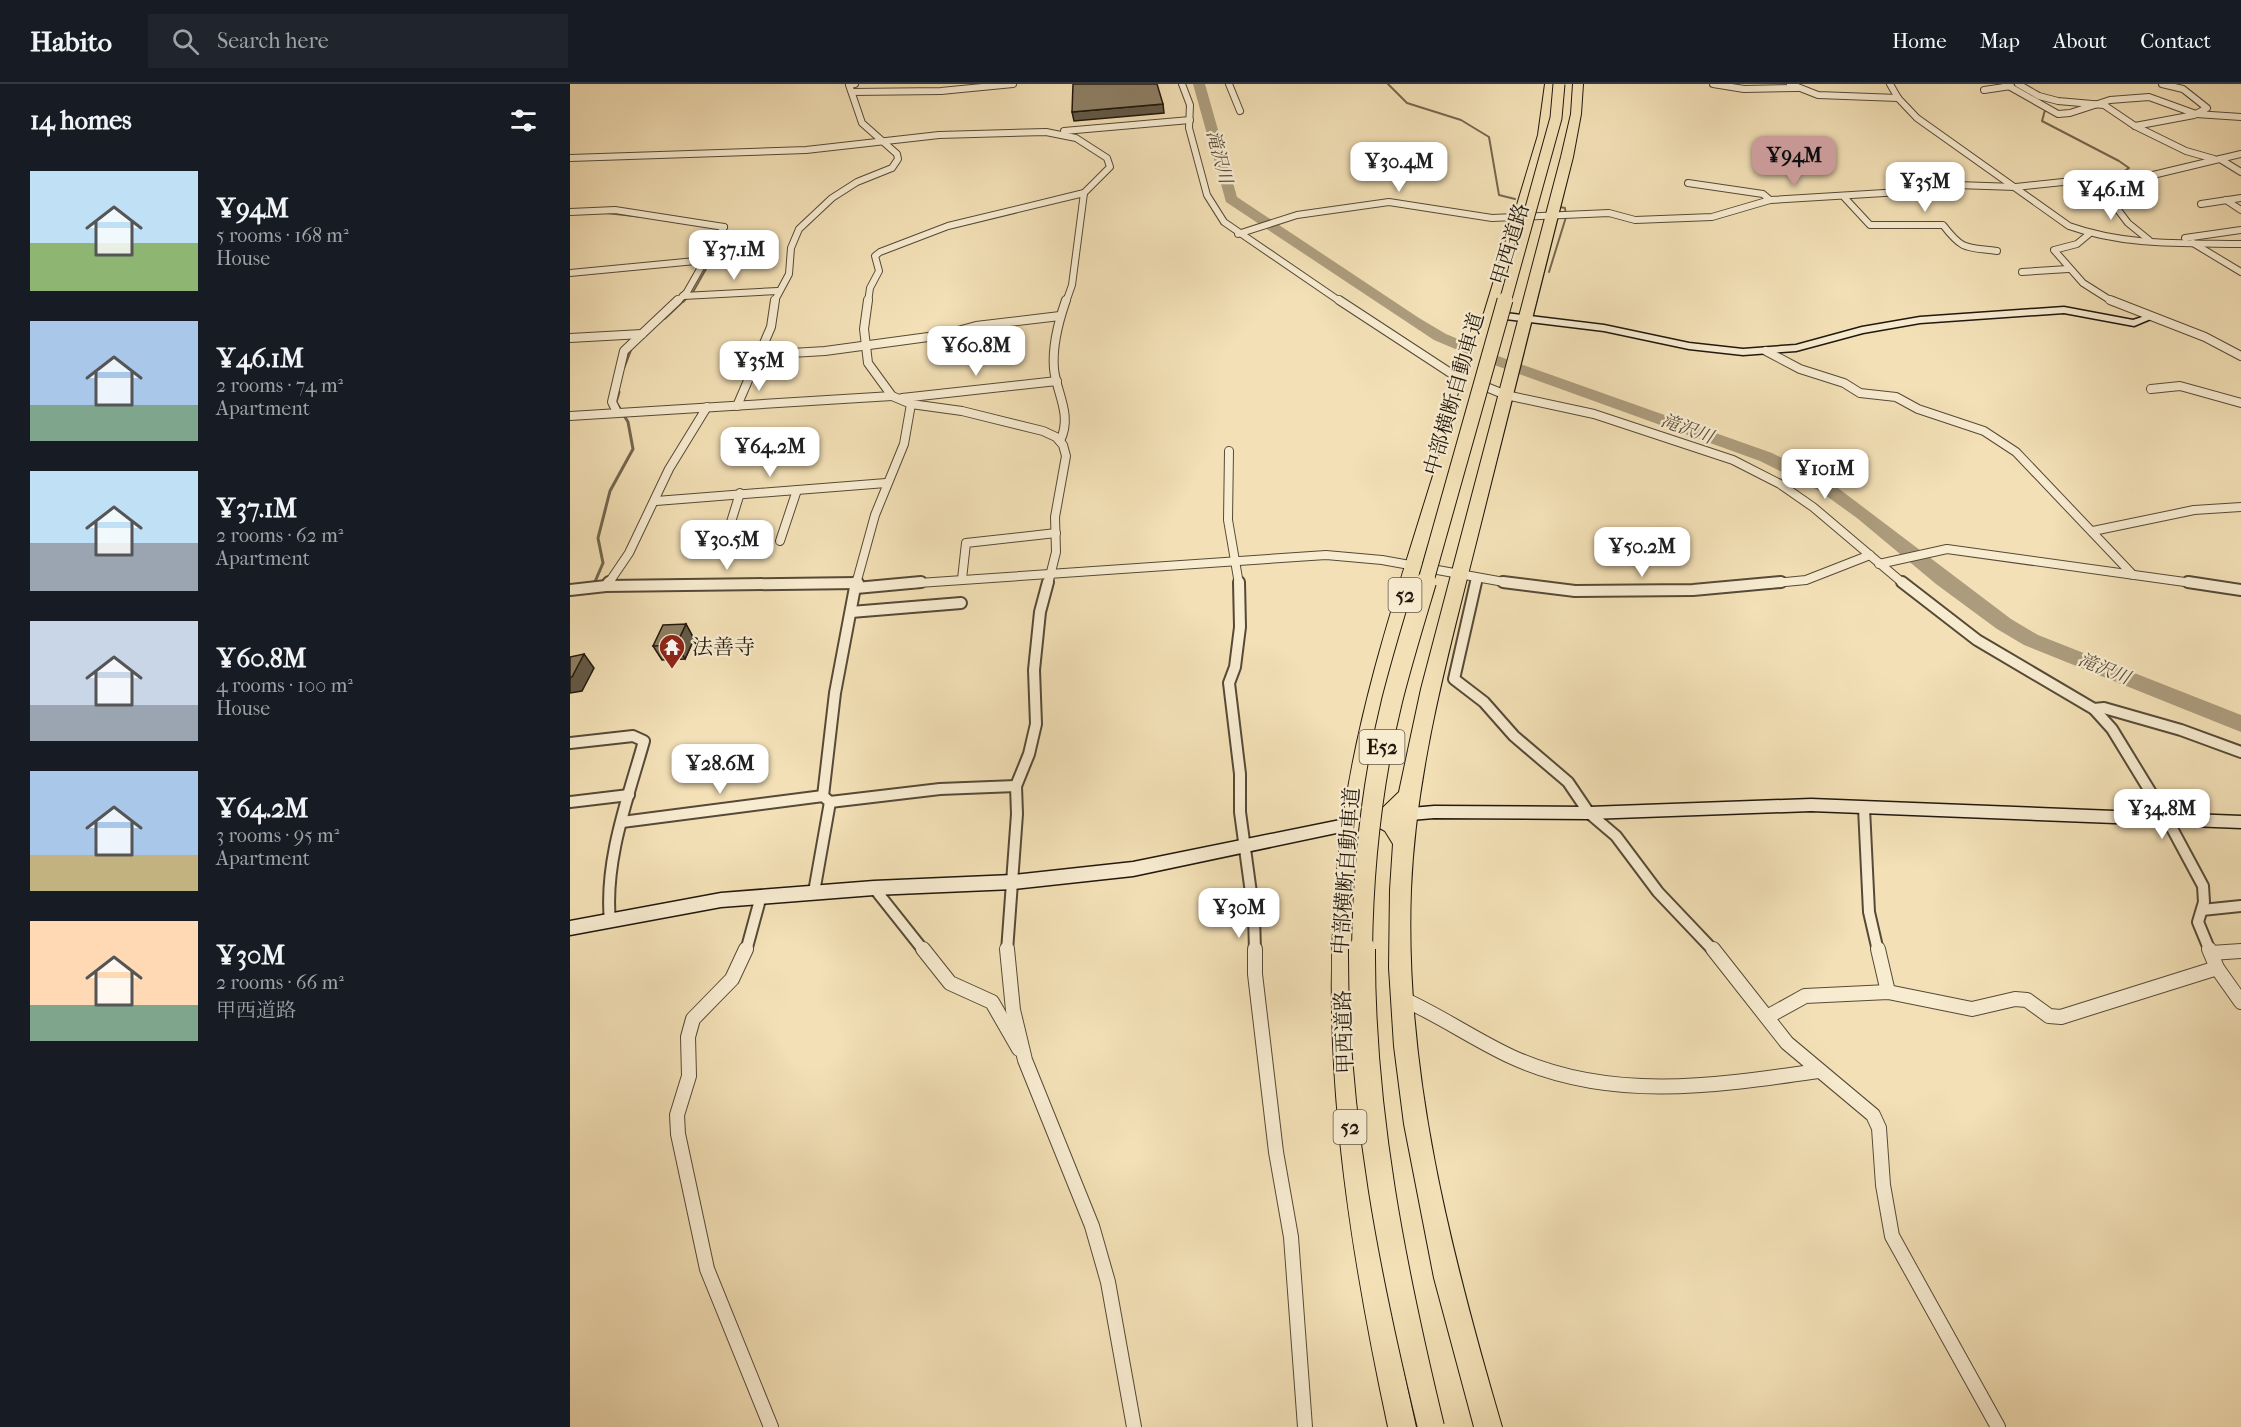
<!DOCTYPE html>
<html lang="en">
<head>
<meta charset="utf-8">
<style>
	:root { --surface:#171b24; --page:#20242c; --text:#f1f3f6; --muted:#9ea1a6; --line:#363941; --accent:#c59692 }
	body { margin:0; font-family:"IM FELL French Canon","Noto Serif JP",serif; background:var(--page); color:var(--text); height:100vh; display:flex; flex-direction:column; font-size:22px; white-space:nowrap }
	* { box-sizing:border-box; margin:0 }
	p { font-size:20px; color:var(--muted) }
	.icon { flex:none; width:33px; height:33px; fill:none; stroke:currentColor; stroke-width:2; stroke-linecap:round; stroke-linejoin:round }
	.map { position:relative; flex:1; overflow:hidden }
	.details { display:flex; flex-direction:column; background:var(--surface); width:570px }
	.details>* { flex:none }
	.price { position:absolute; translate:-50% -51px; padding:0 14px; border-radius:12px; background:#fff; color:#222; font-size:20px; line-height:39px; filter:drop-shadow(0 2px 3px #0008) }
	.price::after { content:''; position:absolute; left:50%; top:36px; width:18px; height:14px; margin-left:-9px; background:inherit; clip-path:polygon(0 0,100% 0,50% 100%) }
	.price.on { background:var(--accent); color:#111 }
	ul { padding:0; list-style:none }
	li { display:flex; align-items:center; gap:18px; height:150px; padding:0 30px }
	li span { display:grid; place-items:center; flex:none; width:168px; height:120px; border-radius:0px; color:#555 }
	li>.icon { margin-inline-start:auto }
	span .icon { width:72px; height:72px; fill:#fffc; stroke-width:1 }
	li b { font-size:26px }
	h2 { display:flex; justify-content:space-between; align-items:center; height:72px; padding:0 30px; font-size:26px }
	header { display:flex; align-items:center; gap:36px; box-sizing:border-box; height:84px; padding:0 30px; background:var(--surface); border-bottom:2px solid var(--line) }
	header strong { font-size:28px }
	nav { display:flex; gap:33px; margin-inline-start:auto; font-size:21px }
	.search { width:420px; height:54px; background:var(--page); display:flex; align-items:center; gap:15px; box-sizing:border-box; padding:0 21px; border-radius:0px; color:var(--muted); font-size:22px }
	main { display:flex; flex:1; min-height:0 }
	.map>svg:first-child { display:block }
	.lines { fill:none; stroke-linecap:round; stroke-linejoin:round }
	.stream-far2 { stroke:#746750; stroke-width:2 }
	.stream-far1 { stroke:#746750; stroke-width:3 }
	.stream { stroke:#746750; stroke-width:4 }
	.river { fill:#ac9c7d; fill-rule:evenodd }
	.street-far3-casing { stroke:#564a37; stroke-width:8 }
	.street-far2-casing { stroke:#564a37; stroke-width:10 }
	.street-far1-casing { stroke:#564a37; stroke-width:14 }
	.street-casing { stroke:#564a37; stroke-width:16 }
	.secondary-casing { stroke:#21180d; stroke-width:3 }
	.highway-casing { stroke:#21180d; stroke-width:2 }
	.street-far3 { stroke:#f7ebd0; stroke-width:6 }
	.street-far2 { stroke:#f7ebd0; stroke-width:8 }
	.street-far1 { stroke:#f7ebd0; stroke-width:10 }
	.street { stroke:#f7ebd0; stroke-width:14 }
	.secondary { fill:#f7ebd0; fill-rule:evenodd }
	.highway { fill:#f3e0b6; fill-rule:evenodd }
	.highway-bridge-far3-casing { stroke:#21180d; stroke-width:13; stroke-linecap:butt }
	.highway-bridge-far2-casing { stroke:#21180d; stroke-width:17; stroke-linecap:butt }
	.highway-bridge-far1-casing { stroke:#21180d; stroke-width:22; stroke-linecap:butt }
	.highway-bridge-casing { stroke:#21180d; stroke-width:28; stroke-linecap:butt }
	.highway-bridge-far3 { stroke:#f3e0b6; stroke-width:11 }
	.highway-bridge-far2 { stroke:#f3e0b6; stroke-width:15 }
	.highway-bridge-far1 { stroke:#f3e0b6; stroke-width:20 }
	.highway-bridge { stroke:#f3e0b6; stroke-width:26 }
	.wall { fill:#7a6e57; stroke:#21180d; stroke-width:1.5 }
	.shaded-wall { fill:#635a47; stroke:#21180d; stroke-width:1.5 }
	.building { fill:#8e8065; stroke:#21180d; stroke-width:1.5 }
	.labels { text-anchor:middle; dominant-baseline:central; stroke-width:4.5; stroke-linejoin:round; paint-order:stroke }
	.far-water-label { font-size:18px; font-style:italic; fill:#594d3a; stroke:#f7ebd0 }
	.shield { fill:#f7ebd0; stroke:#615748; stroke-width:1.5 }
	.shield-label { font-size:20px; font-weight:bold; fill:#21180d }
	.street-label { font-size:21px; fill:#21180d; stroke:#f7ebd0 }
	.poi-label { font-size:21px; fill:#21180d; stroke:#f7ebd0; text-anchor:start }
</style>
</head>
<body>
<header>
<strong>Habito</strong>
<div class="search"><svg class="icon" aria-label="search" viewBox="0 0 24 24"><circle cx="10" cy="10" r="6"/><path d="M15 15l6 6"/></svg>Search here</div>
<nav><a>Home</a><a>Map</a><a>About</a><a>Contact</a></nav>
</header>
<main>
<section class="details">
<h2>14 homes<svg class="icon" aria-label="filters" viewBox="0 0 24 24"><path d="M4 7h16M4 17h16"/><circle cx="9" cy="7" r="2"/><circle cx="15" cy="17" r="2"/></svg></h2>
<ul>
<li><span style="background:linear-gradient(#bfe0f5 60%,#8fb573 0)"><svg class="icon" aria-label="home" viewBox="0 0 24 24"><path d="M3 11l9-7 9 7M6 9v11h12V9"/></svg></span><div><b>¥94M</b><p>5 rooms · 168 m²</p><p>House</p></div></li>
<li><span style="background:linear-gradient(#a9c7e8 70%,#7fa58c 0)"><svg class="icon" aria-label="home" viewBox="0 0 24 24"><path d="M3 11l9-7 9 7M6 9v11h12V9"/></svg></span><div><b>¥46.1M</b><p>2 rooms · 74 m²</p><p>Apartment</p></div></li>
<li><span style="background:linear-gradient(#bfe0f5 60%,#9aa5b1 0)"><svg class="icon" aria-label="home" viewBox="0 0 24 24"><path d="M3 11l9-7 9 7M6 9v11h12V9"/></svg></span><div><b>¥37.1M</b><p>2 rooms · 62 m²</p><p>Apartment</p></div></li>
<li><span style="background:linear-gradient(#c9d6e8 70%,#9aa5b1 0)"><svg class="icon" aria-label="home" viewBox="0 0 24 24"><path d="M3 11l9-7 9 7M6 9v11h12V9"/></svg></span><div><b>¥60.8M</b><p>4 rooms · 100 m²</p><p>House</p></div></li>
<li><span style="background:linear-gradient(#a9c7e8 70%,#c2b280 0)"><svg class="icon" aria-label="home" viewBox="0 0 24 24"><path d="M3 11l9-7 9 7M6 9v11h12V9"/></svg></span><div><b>¥64.2M</b><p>3 rooms · 95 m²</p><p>Apartment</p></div></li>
<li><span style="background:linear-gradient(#ffd9b3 70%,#7fa58c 0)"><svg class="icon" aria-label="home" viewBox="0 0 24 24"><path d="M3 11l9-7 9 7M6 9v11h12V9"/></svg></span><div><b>¥30M</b><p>2 rooms · 66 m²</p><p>甲西道路</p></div></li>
</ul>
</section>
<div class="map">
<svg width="1671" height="1343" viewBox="0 0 1671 1343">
	<rect width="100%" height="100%" fill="#f3e0b6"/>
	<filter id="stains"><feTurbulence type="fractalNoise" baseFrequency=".00333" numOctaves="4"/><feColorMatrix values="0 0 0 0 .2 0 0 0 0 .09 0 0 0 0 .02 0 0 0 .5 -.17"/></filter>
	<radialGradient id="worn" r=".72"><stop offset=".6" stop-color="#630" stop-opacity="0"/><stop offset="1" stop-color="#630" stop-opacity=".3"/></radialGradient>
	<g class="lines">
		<!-- stream-far2 -->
		<g class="stream-far2">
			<polyline points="818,0 837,19 891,36 919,53 929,111 945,115"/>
			<polyline points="1475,26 1472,37 1549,77 1559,84 1553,88 1563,94"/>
			<polyline points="36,129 73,133"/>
			<polyline points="979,188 996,133 995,124 990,123"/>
			<polyline points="113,218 123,208 154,153 156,146 152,145"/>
		</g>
		<!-- stream-far1 -->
		<g class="stream-far1">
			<polyline points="95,234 114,216"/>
			<polyline points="54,283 61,265"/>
			<polyline points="24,500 33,479 28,454 40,407 63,365 58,338 46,318 49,308"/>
		</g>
		<!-- stream -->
		<polyline class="stream" points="23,502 25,498"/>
		<!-- river -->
		<polygon class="river" points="623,0 635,0 667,113 849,234 876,250 928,272 1202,369 1260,398 1441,535 1468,551 1671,631 1671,648 1454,561 1427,545 1366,500 1287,434 1248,406 1190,377 916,278 864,256 656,118"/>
		<!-- street-far3 casing -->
		<g class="street-far3-casing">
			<g id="street-far3">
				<polyline points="612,0 620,21 619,44 637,111 654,138 771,218"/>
				<polyline points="659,0 670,27"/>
				<polyline points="1143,0 1174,5 1228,4"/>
				<polyline points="1220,0 1248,11 1328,14"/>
				<path d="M1320,0L1328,14L1347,34L1499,142C1555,162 1613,159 1671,160"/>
				<polyline points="1435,0 1488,30 1500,29 1540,16 1579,13 1626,30 1671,33"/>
				<polyline points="1448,0 1469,12 1488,17 1534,21 1565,42 1616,67 1644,75"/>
				<polyline points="1414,6 1441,2"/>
				<polyline points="282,8 371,7 443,0"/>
				<polyline points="1565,42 1624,31 1637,24 1613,5 1592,0"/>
				<polyline points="494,47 620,36"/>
				<polyline points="0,74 236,66 369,51 476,48 506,54 537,74 540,83 514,109 502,201 496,218"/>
				<polyline points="1650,75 1671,88"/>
				<polyline points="1526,97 1558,139 1579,156"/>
				<polyline points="1118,99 1193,110 1200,116"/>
				<path d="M1274,113L1300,141H1373C1393,167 1396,163 1427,167"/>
				<polyline points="1656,116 1671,126"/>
				<polyline points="1631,120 1671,114"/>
				<polyline points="0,128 45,126 154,143"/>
				<polyline points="668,150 727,131 819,118 922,134 1039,129 1065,136 1142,133 1200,116 1347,107 1386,101 1446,103 1493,98 1562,96 1671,70"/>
				<polyline points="1519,150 1507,160 1484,166 1513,199 1543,218"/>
				<polyline points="1615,154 1671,146"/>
				<polyline points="1623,159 1671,188"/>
				<polyline points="1452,188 1498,185"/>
				<polyline points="0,189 136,176"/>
				<polyline points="113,212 208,207"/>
				<polyline points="107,218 117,208 154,143"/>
				<polyline points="204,218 219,190 221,164 229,145 262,114 287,98 322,84 328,75 327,70 292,39 279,1 285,0"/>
				<polyline points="298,218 300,204 309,187 305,172 310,168 378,142 514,109"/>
			</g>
		</g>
		<!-- street-far2 casing -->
		<g class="street-far2-casing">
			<g id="street-far2">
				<polyline points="298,216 294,245 298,279 322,312 341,320 392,327 473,347 486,353 493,361 496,372 485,433 486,468 478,500"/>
				<polyline points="769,216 879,288 936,311 1024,330 1163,376 1210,400 1243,423 1334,500"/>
				<polyline points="1540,216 1635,253 1671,272"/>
				<polyline points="0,254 72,250"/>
				<polyline points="1196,267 1230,285 1274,299 1290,309 1326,313 1348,325 1414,347 1446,368 1563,491"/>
				<polyline points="189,271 255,267 373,251 406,242 490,232"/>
				<polyline points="1581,305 1610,302 1671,319"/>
				<polyline points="332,314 487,297"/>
				<polyline points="167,322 201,243 205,216"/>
				<polyline points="47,328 42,318 54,267 108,216"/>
				<polyline points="0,332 322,312"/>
				<path d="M490,357C503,331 486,308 484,285C482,263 489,236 496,216"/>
				<polyline points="659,367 658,436 669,500"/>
				<polyline points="86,417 316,399"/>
				<polyline points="161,438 170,409"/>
				<polyline points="1523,447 1624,426 1671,423"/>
				<polyline points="210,457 227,406"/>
				<polyline points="1309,480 1377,465 1629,500"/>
				<polyline points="392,495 396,459 486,449"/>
				<polyline points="38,500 59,469 99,385 137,323"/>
				<polyline points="232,500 288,499"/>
				<polyline points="286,500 305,431 334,360 341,320"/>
				<polyline points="334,500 756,471 812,476 945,500"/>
				<polyline points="906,500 907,495"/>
				<polyline points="1195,500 1236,496 1300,471"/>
			</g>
		</g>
		<!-- street-far1 casing -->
		<g class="street-far1-casing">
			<g id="street-far1">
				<polyline points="669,498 670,543 665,583 659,599 670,690 670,728 684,831 685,867"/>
				<polyline points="906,498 884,595 914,618 944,652 998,698 1019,729 1046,752 1088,808 1144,867"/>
				<polyline points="933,498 1005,507 1123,506 1211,498"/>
				<polyline points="1332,498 1407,556 1524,625 1542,645 1597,735 1633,802 1634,818 1628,838 1640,867"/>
				<polyline points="1618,498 1671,506"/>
				<polyline points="36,502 39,498"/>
				<polyline points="286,504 351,498"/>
				<polyline points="0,506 36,502 288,499"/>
				<polyline points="281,528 391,519"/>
				<polyline points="1524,625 1534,624 1611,646 1671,668"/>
				<path d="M0,659L63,652L74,657C58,714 34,777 40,837"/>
				<polyline points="0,718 59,711"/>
				<polyline points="260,718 370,705 446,702"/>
				<polyline points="1294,724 1299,828 1308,867"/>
				<polyline points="52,738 253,712"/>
				<polyline points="304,804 354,867"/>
				<polyline points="244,808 260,718 253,712 265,609 286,498"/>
				<polyline points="1632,826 1671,822"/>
				<polyline points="176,867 191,812"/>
				<polyline points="437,867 447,730 446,702 459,670 466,640 464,586 470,528 478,498"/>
			</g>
		</g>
		<!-- street casing -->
		<g class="street-casing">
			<g id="street">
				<polyline points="176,865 162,895 123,935 118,953 119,992 107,1031 108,1050 137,1185 201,1343"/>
				<polyline points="353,865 380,899 422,918 449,965"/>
				<polyline points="437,865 443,926 455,976 522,1142 538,1198 564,1343"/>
				<polyline points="685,865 685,890 706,1068 721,1153 735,1343"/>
				<polyline points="1143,865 1217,959 1303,1031 1309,1044 1313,1101 1322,1152 1428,1343"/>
				<polyline points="1308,865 1318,908"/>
				<polyline points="1639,865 1647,884 1671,918"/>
				<polyline points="1641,869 1671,867"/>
				<path d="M833,915C871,932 905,956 942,973C1040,1018 1145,1002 1248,987"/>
				<polyline points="1197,933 1235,912 1318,908 1402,925 1445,915 1457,916 1479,932 1491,933 1647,884"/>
			</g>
		</g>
		<!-- secondary casing -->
		<g class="secondary-casing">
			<g id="secondary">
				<polygon points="1494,223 1563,236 1578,231 1583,234 1564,242 1494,229 1350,239 1293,249 1226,267 1173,271 1119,265 1034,247 919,233 914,230 919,227 1034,241 1119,259 1173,265 1226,261 1292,243 1350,233"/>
				<polygon points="1241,715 1671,732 1671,744 1241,727 1019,735 864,734 829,737 823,735 821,731 823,727 829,725 864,722 1019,723"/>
				<polygon points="790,732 796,734 798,738 796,742 790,744 563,792 443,805 304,811 151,823 0,851 0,837 151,809 304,797 443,791 563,778"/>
			</g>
		</g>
		<!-- highway casing -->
		<g class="highway-casing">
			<g id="highway">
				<path d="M975,0H985L978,51C945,171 910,289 874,408C841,516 806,625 793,737C769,942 801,1143 846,1343H818C775,1143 744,940 773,736C789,621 826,511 860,401C897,285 933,168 968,51Z"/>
				<path d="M1003,0H1013L1011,30L1003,73C970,202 938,331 906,459C877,574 846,687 841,805C834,988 881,1169 932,1343H904L864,1194L834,1040L824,962L819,884L820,806L823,760L815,747L804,741L801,735L829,708L851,605L991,73L1001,30Z"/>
			</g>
		</g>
		<!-- street-far3 -->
		<use href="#street-far3" class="street-far3"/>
		<!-- street-far2 -->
		<use href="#street-far2" class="street-far2"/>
		<!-- street-far1 -->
		<use href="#street-far1" class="street-far1"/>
		<!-- street -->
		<use href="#street" class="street"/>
		<!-- secondary -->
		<use href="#secondary" class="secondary"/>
		<!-- highway -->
		<use href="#highway" class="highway"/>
		<!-- highway-bridge-far3 casing -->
		<g class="highway-bridge-far3-casing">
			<polyline id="highway-bridge-far3" points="935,218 986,34 989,0"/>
		</g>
		<!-- highway-bridge-far2 casing -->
		<g class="highway-bridge-far2-casing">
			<polyline id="highway-bridge-far2" points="855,500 935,216"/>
		</g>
		<!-- highway-bridge-far1 casing -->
		<g class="highway-bridge-far1-casing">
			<path id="highway-bridge-far1" d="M792,867C793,783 802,698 822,617C832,577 844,538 856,498"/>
		</g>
		<!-- highway-bridge casing -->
		<g class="highway-bridge-casing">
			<path id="highway-bridge" d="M792,865C791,1027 823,1186 861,1343"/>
		</g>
		<!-- highway-bridge-far3 -->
		<use href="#highway-bridge-far3" class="highway-bridge-far3"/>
		<!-- highway-bridge-far2 -->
		<use href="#highway-bridge-far2" class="highway-bridge-far2"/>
		<!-- highway-bridge-far1 -->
		<use href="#highway-bridge-far1" class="highway-bridge-far1"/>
		<!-- highway-bridge -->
		<use href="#highway-bridge" class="highway-bridge"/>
	</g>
	<!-- wall -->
	<polygon class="wall" points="116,540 124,555 115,575 92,576 83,562"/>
	<!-- shaded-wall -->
	<g class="shaded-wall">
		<polygon points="593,20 594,29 504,37 502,28"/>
		<polygon points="116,540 124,555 115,575 106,561"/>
		<polygon points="14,570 24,584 12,607 0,609 0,593"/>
	</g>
	<!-- building -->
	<g class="building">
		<polygon points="503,0 587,0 593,20 502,28"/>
		<polygon points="116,540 106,561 83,562 93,541"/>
		<polygon points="14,570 2,593 0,593 0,573"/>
	</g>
	<!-- icons -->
	<defs>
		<g id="temple-pin" transform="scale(1.35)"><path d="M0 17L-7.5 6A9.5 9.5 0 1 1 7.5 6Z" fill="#8f2418" stroke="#f7ebd0"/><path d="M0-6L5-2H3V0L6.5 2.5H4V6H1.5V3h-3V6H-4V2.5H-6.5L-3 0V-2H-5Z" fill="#fff"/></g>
	</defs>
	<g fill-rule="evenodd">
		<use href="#temple-pin" x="102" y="563"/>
	</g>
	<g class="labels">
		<!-- far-water labels -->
		<g class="far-water-label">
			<text transform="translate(649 73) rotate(75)">滝沢川</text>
			<text transform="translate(1117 345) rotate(20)">滝沢川</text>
			<text transform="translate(1534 585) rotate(22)">滝沢川</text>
		</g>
		<!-- shield labels -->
		<g class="shield">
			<rect x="818.5" y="494" width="33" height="34" rx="4.5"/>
			<rect x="789.5" y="646" width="45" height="34" rx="4.5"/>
			<rect x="763.5" y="1026" width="33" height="34" rx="4.5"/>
		</g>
		<g class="shield-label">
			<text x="835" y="511">52</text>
			<text x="812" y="663">E52</text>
			<text x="780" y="1043">52</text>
		</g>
		<!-- street labels -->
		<g class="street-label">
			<text transform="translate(940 160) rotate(-73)">甲西道路</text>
			<text transform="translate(884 310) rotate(-74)">中部横断自動車道</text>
			<text transform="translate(776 787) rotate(-86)">中部横断自動車道</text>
			<text transform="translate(774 948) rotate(-92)">甲西道路</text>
		</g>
		<!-- poi labels -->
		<g class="poi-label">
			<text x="122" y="563">法善寺</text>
		</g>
	</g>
	<rect width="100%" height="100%" filter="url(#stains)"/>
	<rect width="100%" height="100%" fill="url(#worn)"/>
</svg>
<b class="price on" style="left:1224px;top:103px">¥94M</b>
<b class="price" style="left:829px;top:109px">¥30.4M</b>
<b class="price" style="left:1355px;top:129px">¥35M</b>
<b class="price" style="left:1541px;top:137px">¥46.1M</b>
<b class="price" style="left:164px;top:197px">¥37.1M</b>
<b class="price" style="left:406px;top:293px">¥60.8M</b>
<b class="price" style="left:189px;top:308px">¥35M</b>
<b class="price" style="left:200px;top:394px">¥64.2M</b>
<b class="price" style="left:1255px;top:416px">¥101M</b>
<b class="price" style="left:157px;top:487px">¥30.5M</b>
<b class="price" style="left:1072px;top:494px">¥50.2M</b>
<b class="price" style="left:150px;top:711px">¥28.6M</b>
<b class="price" style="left:1592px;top:756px">¥34.8M</b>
<b class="price" style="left:669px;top:855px">¥30M</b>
</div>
</main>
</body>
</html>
